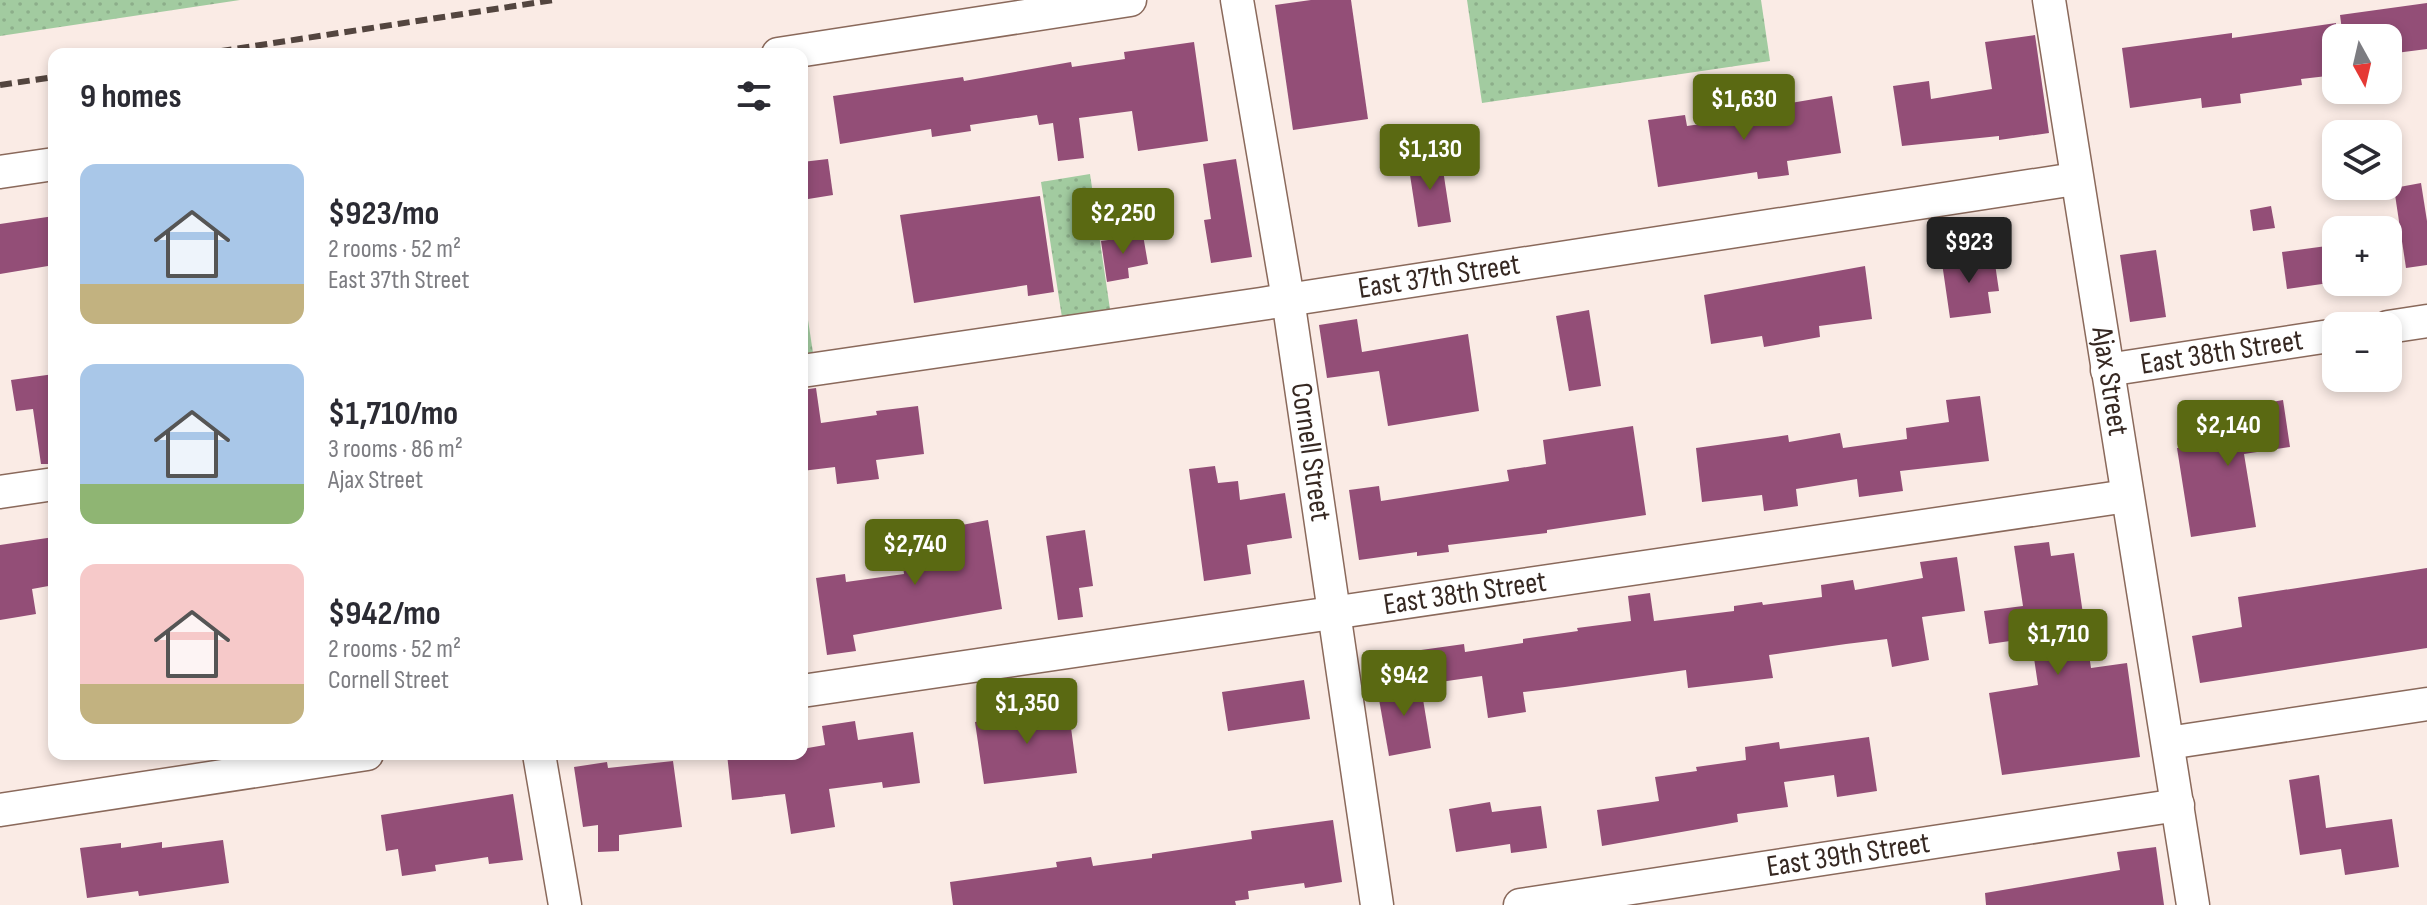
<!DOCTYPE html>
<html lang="en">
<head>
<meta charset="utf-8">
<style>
	:root { --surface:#fff; --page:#f2f2f3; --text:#2b2b33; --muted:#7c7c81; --accent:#5a6912 }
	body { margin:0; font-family:"Sofia Sans Condensed",sans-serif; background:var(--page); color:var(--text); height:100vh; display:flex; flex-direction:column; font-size:30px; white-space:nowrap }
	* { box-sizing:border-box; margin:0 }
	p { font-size:26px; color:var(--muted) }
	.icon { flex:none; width:44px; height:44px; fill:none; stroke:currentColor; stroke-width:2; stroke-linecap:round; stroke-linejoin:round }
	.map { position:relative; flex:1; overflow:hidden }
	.drawer { position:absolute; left:48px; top:48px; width:760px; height:712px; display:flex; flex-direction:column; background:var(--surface); border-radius:16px; box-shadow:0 4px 12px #0003 }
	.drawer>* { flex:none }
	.needle { width:52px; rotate:172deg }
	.tools { position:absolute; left:2322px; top:24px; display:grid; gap:16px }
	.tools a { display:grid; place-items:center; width:80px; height:80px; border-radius:16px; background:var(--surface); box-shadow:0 4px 12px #0003; font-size:40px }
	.price { position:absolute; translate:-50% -68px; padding:0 18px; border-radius:8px; background:var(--accent); color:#fff; font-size:26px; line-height:52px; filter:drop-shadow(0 2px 4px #0008) }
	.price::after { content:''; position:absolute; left:50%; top:48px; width:24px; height:18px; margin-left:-12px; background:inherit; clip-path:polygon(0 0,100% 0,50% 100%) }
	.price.on { background:#222; color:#fff }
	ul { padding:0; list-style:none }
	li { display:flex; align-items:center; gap:24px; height:200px; padding:0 32px }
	li span { display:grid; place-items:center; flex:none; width:224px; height:160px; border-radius:16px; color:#555 }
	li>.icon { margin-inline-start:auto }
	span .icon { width:96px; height:96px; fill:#fffc; stroke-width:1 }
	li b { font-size:34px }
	h2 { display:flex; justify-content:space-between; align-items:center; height:96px; padding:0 32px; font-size:34px }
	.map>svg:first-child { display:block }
	.grass { fill:url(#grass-dots) }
	.building { fill:#934e77 }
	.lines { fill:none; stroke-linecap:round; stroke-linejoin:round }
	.minor-casing { stroke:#8a695b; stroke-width:35 }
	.minor { stroke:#fff; stroke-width:32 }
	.rail { stroke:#53453f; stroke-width:6; stroke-dasharray:12 6; stroke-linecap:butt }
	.labels { text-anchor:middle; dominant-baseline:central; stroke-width:8; stroke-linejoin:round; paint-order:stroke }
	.street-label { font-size:30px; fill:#362822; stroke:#fff }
</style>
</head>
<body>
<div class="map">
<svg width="2427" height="905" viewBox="0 0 2427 905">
	<defs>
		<pattern id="grass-dots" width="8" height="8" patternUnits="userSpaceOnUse" patternTransform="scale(2)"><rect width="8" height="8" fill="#a2cba0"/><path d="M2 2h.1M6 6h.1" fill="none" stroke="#8cae8a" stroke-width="1.8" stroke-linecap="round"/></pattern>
	</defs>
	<rect width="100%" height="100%" fill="#faebe5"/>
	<!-- grass -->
	<g class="grass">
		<polygon points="0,0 240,0 0,36"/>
		<polygon points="1467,0 1761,0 1770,61 1482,103"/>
		<polygon points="1090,174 1111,316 1063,324 1041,182"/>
		<polygon points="802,280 813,353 802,355"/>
	</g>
	<!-- building -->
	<g class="building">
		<polygon points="1311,0 1351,0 1368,119 1293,130 1275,5"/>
		<polygon points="2427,3 2427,49 2388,54 2388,38 2343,38 2340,15"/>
		<polygon points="2336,23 2336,75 2301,79 2302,85 2240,94 2241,103 2202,108 2201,98 2130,108 2122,48 2232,33 2232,38"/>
		<polygon points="2035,35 2049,133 1999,140 1999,136 1902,146 1893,86 1929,81 1931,99 1992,89 1985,42"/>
		<polygon points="1194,42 1208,141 1138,151 1132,111 1079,118 1084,158 1058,161 1053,123 1039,125 1037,115 970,125 971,131 932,137 931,129 840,144 833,96 963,77 964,81 1071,62 1072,67 1125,59 1124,52"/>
		<polygon points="1832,96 1841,153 1787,161 1789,175 1758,179 1757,172 1658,187 1648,120 1685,115 1687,126 1749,117 1746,101 1777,97 1779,105"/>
		<polygon points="1441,157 1451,222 1418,227 1408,162"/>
		<polygon points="828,159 833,195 802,200 802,162"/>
		<polygon points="1236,159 1252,257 1211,263 1204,220 1211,219 1203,164"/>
		<polygon points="2421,183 2427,221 2427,265 2406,268 2394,188"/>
		<polygon points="1040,196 1054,292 1028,296 1027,285 914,303 900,215"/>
		<polygon points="2271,206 2275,228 2253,231 2250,210"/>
		<polygon points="54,216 54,265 0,274 0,224"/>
		<polygon points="1143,235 1148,264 1128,268 1129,278 1107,282 1101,241"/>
		<polygon points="2334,245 2336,282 2287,289 2282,252"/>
		<polygon points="2156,250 2166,317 2130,322 2120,255"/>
		<polygon points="1962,253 1963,262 1994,257 1999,291 1988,292 1991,313 1950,318 1941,256"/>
		<polygon points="1865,266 1872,319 1819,326 1820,337 1764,347 1762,336 1711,344 1704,295"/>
		<polygon points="1589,310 1601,386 1569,391 1556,316"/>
		<polygon points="1357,319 1362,352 1468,334 1479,411 1388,426 1379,371 1327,378 1319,325"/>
		<polygon points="54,374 54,464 41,464 33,409 16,411 11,380"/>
		<polygon points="816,388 821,423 877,415 876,411 918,406 924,454 876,460 879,479 837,484 835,467 802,471 802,390"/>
		<polygon points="1980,396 1989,461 1900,471 1903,491 1859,497 1857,479 1796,489 1798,506 1764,511 1762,495 1702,502 1696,448 1788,435 1789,442 1840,433 1843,448 1907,439 1906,428 1949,422 1946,400"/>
		<polygon points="2283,400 2290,447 2244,454 2256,527 2191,537 2177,448 2197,444 2195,428 2245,420 2243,407"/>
		<polygon points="1633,426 1646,515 1547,530 1547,533 1448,545 1449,552 1417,556 1417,552 1359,560 1349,490 1379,486 1381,501 1509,481 1507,470 1546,464 1543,440"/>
		<polygon points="1215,466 1218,483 1238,481 1240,500 1285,493 1292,538 1247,545 1251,574 1204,581 1189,469"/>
		<polygon points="988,520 1002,609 853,635 856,651 827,655 816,578 845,574 846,582 904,574 899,537"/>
		<polygon points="1085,530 1093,586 1079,588 1083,617 1058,620 1046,536"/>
		<polygon points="54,537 54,585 32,589 36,614 0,620 0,545"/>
		<polygon points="2049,542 2051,556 2074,553 2091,668 2127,663 2140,757 2002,775 1989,693 2038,685 2031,638 1989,644 1984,611 2023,606 2014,546"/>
		<polygon points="1957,557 1965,611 1922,617 1929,660 1892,667 1887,639 1846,644 1769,655 1773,678 1688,688 1686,670 1565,687 1523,692 1526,712 1488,718 1482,676 1426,684 1421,650 1464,644 1465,652 1523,643 1523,639 1578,631 1577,628 1631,621 1628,596 1650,593 1654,621 1734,611 1734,606 1762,602 1763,605 1822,597 1821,585 1853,580 1855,590 1923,578 1920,562"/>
		<polygon points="2427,568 2427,648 2200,683 2192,636 2242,627 2238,597"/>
		<polygon points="1304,680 1310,719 1228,731 1222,692"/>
		<polygon points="1420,681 1431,748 1389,756 1377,688"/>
		<polygon points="1068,705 1077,773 984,784 975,722 1037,714 1036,709"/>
		<polygon points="855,721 858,740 913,732 920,783 883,788 882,782 829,789 835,827 791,834 785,794 732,800 727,754 802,754 802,749 825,745 822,726"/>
		<polygon points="1869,737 1877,791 1837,797 1834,775 1784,782 1788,807 1737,814 1738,822 1602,846 1597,810 1659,801 1655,777 1697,771 1696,767 1746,760 1745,747 1779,742 1780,749"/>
		<polygon points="673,761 682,827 619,835 619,851 598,852 598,825 583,827 574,767 607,762 608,768"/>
		<polygon points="2319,775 2326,828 2392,819 2399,867 2345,875 2341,849 2300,855 2289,780"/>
		<polygon points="513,794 523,860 489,864 488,857 435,865 436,871 402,876 398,849 386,851 381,815"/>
		<polygon points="1490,802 1492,812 1541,806 1547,848 1511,853 1510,844 1456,852 1449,809"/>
		<polygon points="1333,820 1342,882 1305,888 1304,883 1248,891 1249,899 1235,901 1236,905 953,905 950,882 1057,867 1056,862 1091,857 1093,866 1152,858 1152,854 1252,839 1251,831"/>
		<polygon points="223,840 229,883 139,896 138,891 87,898 80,848 121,843 121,848 162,842 162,848"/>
		<polygon points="2156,847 2164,905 1986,905 1985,893 2120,870 2117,852"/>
	</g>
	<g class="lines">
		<!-- minor casing -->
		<g class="minor-casing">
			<g id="minor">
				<path id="s1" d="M1237,0L1288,299L1377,905"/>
				<path id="s2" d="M2049,0L2193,905"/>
				<polyline points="778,54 1130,0"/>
				<polyline points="0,172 54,164"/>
				<polyline points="2388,327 2427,321"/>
				<path id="s3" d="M2107,370L2336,335"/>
				<path id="s4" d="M802,371L1261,304L2075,179"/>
				<polyline points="0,492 54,484"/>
				<path id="s5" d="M802,691L2127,496"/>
				<polyline points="2168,743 2427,704"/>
				<polyline points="539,754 565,905"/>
				<polyline points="0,810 367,754"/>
				<path id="s6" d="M1520,905L2178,805"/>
			</g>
		</g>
		<!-- minor -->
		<use href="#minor" class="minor"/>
		<!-- rail -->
		<g class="rail">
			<polyline points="202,54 554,0"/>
			<polyline points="0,85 54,77"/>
		</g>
	</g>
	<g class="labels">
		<!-- street labels -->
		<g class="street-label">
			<text stroke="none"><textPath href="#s4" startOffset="644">East 37th Street</textPath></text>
			<text stroke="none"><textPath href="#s3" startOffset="116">East 38th Street</textPath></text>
			<text stroke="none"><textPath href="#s2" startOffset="386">Ajax Street</textPath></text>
			<text stroke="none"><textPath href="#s1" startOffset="458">Cornell Street</textPath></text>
			<text stroke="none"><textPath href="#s5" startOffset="670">East 38th Street</textPath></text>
			<text stroke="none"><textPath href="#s6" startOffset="332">East 39th Street</textPath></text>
		</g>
	</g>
</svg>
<div class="tools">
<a><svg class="needle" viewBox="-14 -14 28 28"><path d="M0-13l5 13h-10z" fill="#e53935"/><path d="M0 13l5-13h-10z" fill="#7c7c81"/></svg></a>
<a><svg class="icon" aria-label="layers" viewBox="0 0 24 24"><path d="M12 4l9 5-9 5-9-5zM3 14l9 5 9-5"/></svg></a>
<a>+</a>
<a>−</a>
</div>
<b class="price" style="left:1744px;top:142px">$1,630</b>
<b class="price" style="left:1430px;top:192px">$1,130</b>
<b class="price" style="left:1123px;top:256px">$2,250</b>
<b class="price on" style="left:1969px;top:285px">$923</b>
<b class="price" style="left:2228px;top:468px">$2,140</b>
<b class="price" style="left:915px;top:587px">$2,740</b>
<b class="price" style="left:2058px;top:677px">$1,710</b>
<b class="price" style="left:1404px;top:718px">$942</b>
<b class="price" style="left:1027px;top:746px">$1,350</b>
<section class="drawer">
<h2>9 homes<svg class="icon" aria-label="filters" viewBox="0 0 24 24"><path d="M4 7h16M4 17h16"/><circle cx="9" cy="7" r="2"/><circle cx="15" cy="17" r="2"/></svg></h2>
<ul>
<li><span style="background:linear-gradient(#a9c7e8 75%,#c2b280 0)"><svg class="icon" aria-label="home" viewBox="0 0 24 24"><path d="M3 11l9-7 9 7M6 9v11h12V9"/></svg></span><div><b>$923/mo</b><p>2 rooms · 52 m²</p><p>East 37th Street</p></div></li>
<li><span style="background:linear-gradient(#a9c7e8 75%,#8fb573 0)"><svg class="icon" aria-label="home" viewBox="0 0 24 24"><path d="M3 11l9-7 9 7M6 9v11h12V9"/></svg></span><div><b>$1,710/mo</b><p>3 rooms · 86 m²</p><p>Ajax Street</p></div></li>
<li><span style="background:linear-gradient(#f6c9c9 75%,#c2b280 0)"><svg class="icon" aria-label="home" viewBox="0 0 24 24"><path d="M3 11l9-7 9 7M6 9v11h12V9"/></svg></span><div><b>$942/mo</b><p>2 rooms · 52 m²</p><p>Cornell Street</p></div></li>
</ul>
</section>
</div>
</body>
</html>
